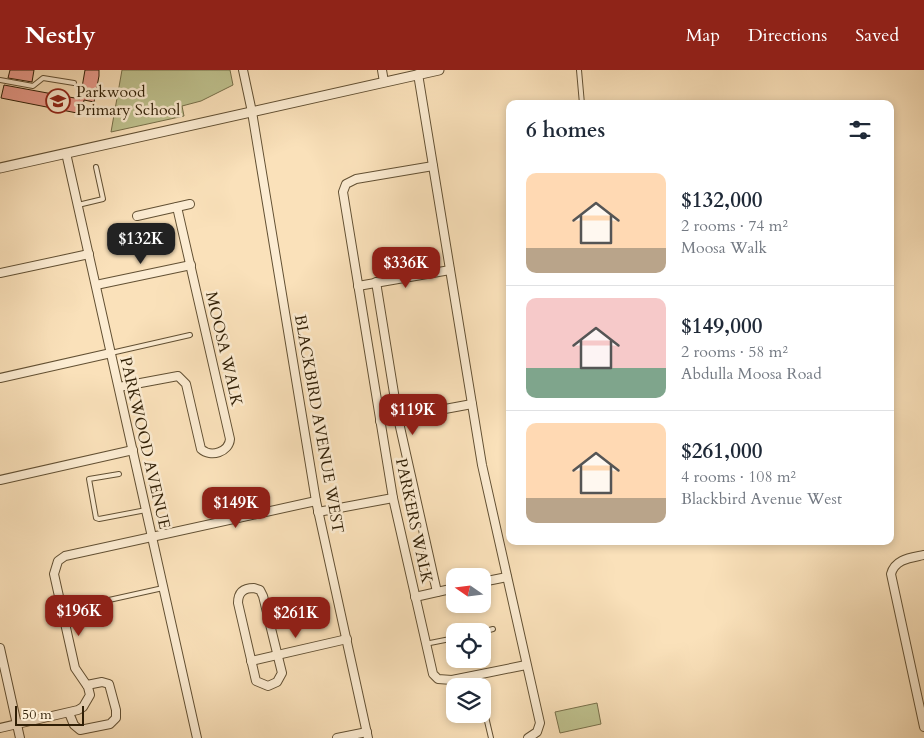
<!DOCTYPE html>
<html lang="en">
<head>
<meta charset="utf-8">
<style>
	:root { --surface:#fff; --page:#f2f2f3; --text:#1f2937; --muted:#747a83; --line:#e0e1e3; --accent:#8f2418 }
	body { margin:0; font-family:Cardo,serif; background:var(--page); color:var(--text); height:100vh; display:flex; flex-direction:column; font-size:19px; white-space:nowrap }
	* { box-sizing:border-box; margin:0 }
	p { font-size:16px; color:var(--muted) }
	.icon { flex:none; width:28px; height:28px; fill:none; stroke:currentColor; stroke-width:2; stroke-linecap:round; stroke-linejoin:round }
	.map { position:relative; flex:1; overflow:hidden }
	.side { position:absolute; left:506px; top:30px; width:388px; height:445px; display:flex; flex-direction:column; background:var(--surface); border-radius:10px; box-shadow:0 2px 8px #0003 }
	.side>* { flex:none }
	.needle { width:32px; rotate:284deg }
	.tools { position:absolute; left:446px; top:498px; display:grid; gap:10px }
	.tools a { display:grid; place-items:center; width:45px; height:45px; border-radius:10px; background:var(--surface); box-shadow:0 2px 8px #0003; font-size:25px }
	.scale { position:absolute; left:15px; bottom:12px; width:69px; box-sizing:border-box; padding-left:5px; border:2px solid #301f06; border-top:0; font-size:14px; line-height:18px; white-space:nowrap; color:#301f06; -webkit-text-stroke:4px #fcecd2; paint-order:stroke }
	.price { position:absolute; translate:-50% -42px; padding:0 11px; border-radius:10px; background:var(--accent); color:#fff; font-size:16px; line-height:32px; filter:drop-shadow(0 1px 2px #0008) }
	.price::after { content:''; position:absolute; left:50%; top:30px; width:15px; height:11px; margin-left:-8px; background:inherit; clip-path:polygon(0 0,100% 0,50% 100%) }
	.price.selected { background:#222; color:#fff }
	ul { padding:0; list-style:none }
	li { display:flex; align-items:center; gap:15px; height:125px; padding:0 20px }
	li+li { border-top:1px solid var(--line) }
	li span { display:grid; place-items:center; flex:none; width:140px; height:100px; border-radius:10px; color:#555 }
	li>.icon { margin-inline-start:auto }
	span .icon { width:60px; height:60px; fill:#fffc; stroke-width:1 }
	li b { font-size:21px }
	h2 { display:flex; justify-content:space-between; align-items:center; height:60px; padding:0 20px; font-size:21px }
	header { display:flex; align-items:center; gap:30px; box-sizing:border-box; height:70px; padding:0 25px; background:var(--accent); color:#fff }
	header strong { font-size:24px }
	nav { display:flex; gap:28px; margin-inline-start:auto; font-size:18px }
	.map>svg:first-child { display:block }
	.green { fill:#bfc28f; stroke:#78704a }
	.building { fill:#eb9c8d; stroke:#301f06 }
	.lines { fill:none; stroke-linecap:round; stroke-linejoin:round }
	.service-casing { stroke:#625033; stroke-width:6 }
	.minor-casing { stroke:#625033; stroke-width:10 }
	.tertiary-casing { stroke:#625033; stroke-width:11 }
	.service { stroke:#fcecd2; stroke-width:4 }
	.minor { stroke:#fcecd2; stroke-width:8 }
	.tertiary { stroke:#fcecd2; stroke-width:9 }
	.labels { text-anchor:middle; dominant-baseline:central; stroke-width:5; stroke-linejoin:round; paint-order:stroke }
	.poi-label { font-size:16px; fill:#301f06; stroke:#fcecd2; text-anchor:start }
	.street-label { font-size:16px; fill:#301f06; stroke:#fcecd2 }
</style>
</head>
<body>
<header>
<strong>Nestly</strong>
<nav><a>Map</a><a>Directions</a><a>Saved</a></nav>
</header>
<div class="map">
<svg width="924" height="668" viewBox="0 0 924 668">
	<rect width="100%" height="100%" fill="#fae1ba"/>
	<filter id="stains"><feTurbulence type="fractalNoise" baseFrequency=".004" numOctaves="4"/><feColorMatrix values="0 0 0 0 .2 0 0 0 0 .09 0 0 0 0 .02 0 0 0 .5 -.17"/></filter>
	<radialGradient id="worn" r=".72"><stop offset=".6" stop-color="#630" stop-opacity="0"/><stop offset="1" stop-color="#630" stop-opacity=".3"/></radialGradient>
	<!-- green -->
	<g class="green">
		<polygon points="122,0 230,0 233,15 201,31 182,36 184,46 111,62"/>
		<polygon points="597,633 601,654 560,663 555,642"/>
	</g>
	<!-- building -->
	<g class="building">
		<polygon points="10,0 34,0 32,12 8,8"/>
		<polygon points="85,0 99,0 99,6 94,32 84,30 82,44 1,28 4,15 80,29"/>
	</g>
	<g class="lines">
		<!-- service casing -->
		<g class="service-casing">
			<g id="service">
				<polyline points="579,0 582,34"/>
				<polyline points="0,10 33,16 43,8 74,13"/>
				<polyline points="78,135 103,129 96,97"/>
				<polyline points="111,283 190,265"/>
				<polyline points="119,404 89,409 96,448 99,449 146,440"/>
				<polyline points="82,536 163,518"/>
				<polyline points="482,562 493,559"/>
				<polyline points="425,574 455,568"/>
				<polyline points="482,630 491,668"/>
			</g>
		</g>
		<!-- minor casing -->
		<g class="minor-casing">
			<g id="minor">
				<polyline points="243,0 252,42 316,431 368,668"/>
				<polyline points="382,0 384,12"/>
				<polyline points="418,4 482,395 540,653 537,662 528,668"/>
				<polyline points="66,83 197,668"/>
				<polyline points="433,96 356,109 346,114 343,122 393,428 433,604 438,609 452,610 526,595"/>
				<polyline points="137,146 190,134"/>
				<polyline points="0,203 89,184"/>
				<polyline points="376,212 398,348 437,522"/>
				<polyline points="96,215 191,195"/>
				<polyline points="358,216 450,200"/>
				<polyline points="0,308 111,283"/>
				<path d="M119,317L178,306L186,314L201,379C211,388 229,382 230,369L177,137"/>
				<polyline points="380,351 472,334"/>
				<polyline points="0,410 133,380"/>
				<polyline points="318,442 393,428"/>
				<path d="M924,485C910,488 895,489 891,504L924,657"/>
				<polyline points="482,512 507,507"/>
				<path d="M254,518L260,520L263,526L282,603L277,612L268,616L256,611L238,533C238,522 244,518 254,518Z"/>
				<polyline points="415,527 455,518"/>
				<polyline points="0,578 20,668"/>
				<polyline points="251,591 347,569"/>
				<polyline points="69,643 74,655 80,660 110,654 116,648 116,640 109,614 102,612 87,615"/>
				<polyline points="0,658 78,640 83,637 90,625 88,617 75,598 54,504 58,491 65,486 316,431"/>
				<polyline points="337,668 367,662"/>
			</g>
		</g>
		<!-- tertiary casing -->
		<g class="tertiary-casing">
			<polyline id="tertiary" points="0,98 439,0"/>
		</g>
		<!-- service -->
		<use href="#service" class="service"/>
		<!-- minor -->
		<use href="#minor" class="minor"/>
		<!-- tertiary -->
		<use href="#tertiary" class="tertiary"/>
	</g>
	<!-- icons -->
	<defs>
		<g id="school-ring" transform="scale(1.25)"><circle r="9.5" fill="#fcecd2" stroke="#8f2418" stroke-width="1.5"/><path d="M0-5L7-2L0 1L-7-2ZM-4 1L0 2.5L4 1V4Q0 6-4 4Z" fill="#8f2418"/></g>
	</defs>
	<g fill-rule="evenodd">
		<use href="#school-ring" x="58" y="31"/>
	</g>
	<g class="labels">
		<!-- poi labels -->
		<g class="poi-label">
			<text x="76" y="22">Parkwood<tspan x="76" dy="18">Primary School</tspan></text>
		</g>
		<!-- street labels -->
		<g class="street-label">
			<text transform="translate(224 279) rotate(77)">MOOSA WALK</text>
			<text transform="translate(319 354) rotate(80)">BLACKBIRD AVENUE WEST</text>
			<text transform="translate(145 373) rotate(77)">PARKWOOD AVENUE</text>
			<text transform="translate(414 451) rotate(78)">PARKERS WALK</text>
		</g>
	</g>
	<rect width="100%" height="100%" filter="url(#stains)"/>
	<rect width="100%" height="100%" fill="url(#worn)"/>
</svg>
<div class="tools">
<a><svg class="needle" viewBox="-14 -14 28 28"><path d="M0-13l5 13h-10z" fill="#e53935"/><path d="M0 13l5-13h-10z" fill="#747a83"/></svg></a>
<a><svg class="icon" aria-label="locate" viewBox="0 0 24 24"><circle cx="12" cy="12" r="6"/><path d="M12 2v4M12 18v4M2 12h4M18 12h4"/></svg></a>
<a><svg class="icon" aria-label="layers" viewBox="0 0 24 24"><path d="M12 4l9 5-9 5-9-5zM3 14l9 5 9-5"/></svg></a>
</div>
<div class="scale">50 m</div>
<b class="price selected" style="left:141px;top:195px">$132K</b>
<b class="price" style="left:406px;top:219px">$336K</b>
<b class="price" style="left:413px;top:366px">$119K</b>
<b class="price" style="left:236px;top:459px">$149K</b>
<b class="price" style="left:79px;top:567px">$196K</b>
<b class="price" style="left:296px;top:569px">$261K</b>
<section class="side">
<h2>6 homes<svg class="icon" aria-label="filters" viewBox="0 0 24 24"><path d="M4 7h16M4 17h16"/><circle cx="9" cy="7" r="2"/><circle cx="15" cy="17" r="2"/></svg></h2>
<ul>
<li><span style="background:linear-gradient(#ffd9b3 75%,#b9a48a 0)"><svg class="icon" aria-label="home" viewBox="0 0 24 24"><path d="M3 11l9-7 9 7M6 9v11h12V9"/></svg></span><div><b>$132,000</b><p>2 rooms · 74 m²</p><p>Moosa Walk</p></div></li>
<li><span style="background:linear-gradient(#f6c9c9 70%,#7fa58c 0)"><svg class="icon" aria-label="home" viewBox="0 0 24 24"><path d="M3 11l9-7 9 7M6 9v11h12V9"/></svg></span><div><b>$149,000</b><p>2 rooms · 58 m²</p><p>Abdulla Moosa Road</p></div></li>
<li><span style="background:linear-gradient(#ffd9b3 75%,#b9a48a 0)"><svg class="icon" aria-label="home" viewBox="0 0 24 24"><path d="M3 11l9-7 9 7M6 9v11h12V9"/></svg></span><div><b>$261,000</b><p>4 rooms · 108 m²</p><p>Blackbird Avenue West</p></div></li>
</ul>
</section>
</div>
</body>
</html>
